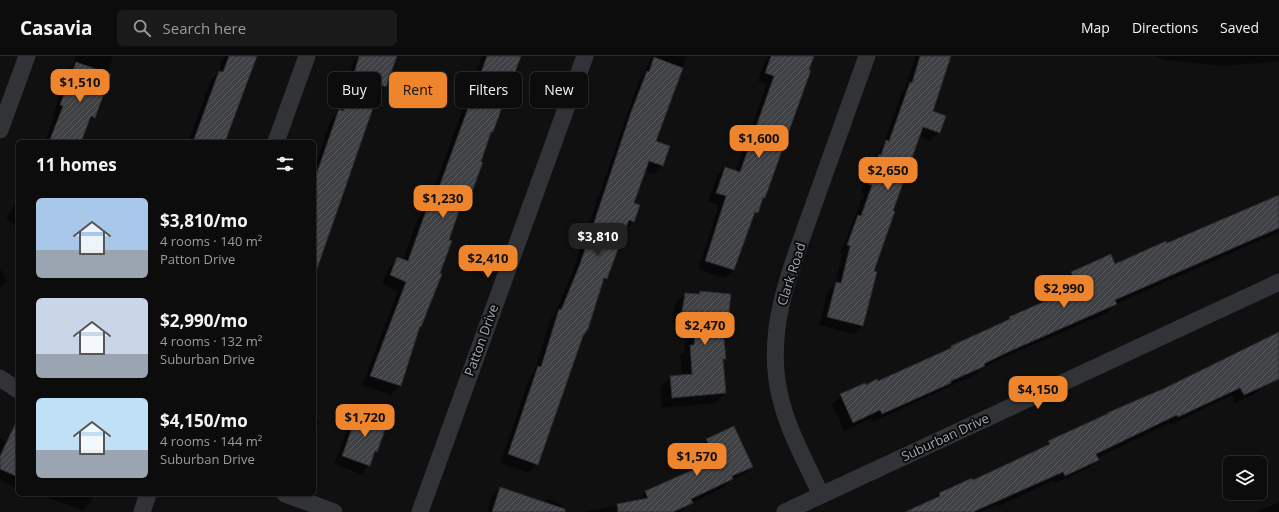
<!DOCTYPE html>
<html lang="en">
<head>
<meta charset="utf-8">
<style>
	:root { --surface:#0c0c0d; --page:#1a1a1b; --text:#f1f3f6; --muted:#9a9b9d; --line:#2c2c2e; --accent:#ee852c }
	body { margin:0; font-family:"Open Sans",sans-serif; background:var(--page); color:var(--text); height:100vh; display:flex; flex-direction:column; font-size:15px; white-space:nowrap }
	* { box-sizing:border-box; margin:0 }
	p { font-size:13px; color:var(--muted) }
	.icon { flex:none; width:22px; height:22px; fill:none; stroke:currentColor; stroke-width:2; stroke-linecap:round; stroke-linejoin:round }
	.map { position:relative; flex:1; overflow:hidden }
	.details { position:absolute; left:16px; top:84px; width:300px; height:356px; display:flex; flex-direction:column; background:var(--surface); border-radius:6px; box-shadow:0 1px 3px #0004,0 0 0 1px var(--line) }
	.details>* { flex:none }
	.banner { position:absolute; left:328px; top:16px; width:380px; height:36px; display:flex; gap:8px }
	.fabs { position:absolute; left:1223px; top:400px; display:grid; gap:8px }
	.fabs a { display:grid; place-items:center; width:44px; height:44px; border-radius:6px; background:var(--surface); box-shadow:0 1px 3px #0004,0 0 0 1px var(--line); font-size:20px }
	.price { position:absolute; translate:-50% -34px; padding:0 9px; border-radius:8px; background:var(--accent); color:#111; font-size:13px; line-height:26px; filter:drop-shadow(0 1px 2px #0008) }
	.price::after { content:''; position:absolute; left:50%; top:24px; width:12px; height:9px; margin-left:-6px; background:inherit; clip-path:polygon(0 0,100% 0,50% 100%) }
	.price.current { background:#222; color:#fff }
	ul { padding:0; list-style:none }
	li { display:flex; align-items:center; gap:12px; height:100px; padding:0 20px }
	li span { display:grid; place-items:center; flex:none; width:112px; height:80px; border-radius:6px; color:#555 }
	li>.icon { margin-inline-start:auto }
	span .icon { width:48px; height:48px; fill:#fffc; stroke-width:1 }
	li b { font-size:17px }
	h2 { display:flex; justify-content:space-between; align-items:center; height:48px; padding:0 20px; font-size:17px }
	.pill { padding:0 14px; border-radius:6px; background:var(--surface); box-shadow:0 1px 3px #0004,0 0 0 1px var(--line); font-size:14px; line-height:36px }
	.pill.current { background:var(--accent); color:#111 }
	header { display:flex; align-items:center; gap:24px; box-sizing:border-box; height:56px; padding:0 20px; background:var(--surface); border-bottom:1px solid var(--line) }
	header strong { font-size:19px }
	nav { display:flex; gap:22px; margin-inline-start:auto; font-size:14px }
	.search { width:280px; height:36px; background:var(--page); display:flex; align-items:center; gap:10px; box-sizing:border-box; padding:0 14px; border-radius:6px; color:var(--muted); font-size:15px }
	.map>svg:first-child { display:block }
	.shadow { fill:#0007 }
	.building { fill:url(#building-hatch); stroke:#2a2b2d }
	.lines { fill:none; stroke-linecap:round; stroke-linejoin:round }
	.street { stroke:#313336; stroke-width:17 }
	.labels { text-anchor:middle; dominant-baseline:central; stroke-width:4; stroke-linejoin:round; paint-order:stroke }
	.street-label { font-size:13px; fill:#a1aab2; stroke:#0b0b0c }
</style>
</head>
<body>
<header>
<strong>Casavia</strong>
<div class="search"><svg class="icon" aria-label="search" viewBox="0 0 24 24"><circle cx="10" cy="10" r="6"/><path d="M15 15l6 6"/></svg>Search here</div>
<nav><a>Map</a><a>Directions</a><a>Saved</a></nav>
</header>
<div class="map">
<svg width="1279" height="456" viewBox="0 0 1279 456">
	<defs>
		<pattern id="building-hatch" width="6" height="6" patternUnits="userSpaceOnUse"><rect width="6" height="6" fill="#3f4144"/><path d="M-1 1l2-2M0 6l6-6M5 7l2-2" fill="none" stroke="#585a5d"/></pattern>
	</defs>
	<rect width="100%" height="100%" fill="#101011"/>
	<!-- shadow -->
	<g class="shadow">
		<polygon points="76,0 113,0 94,61 86,69 80,86 45,86 55,58 53,58 68,15 72,10"/>
		<polygon points="224,0 257,0 225,86 188,86 211,24 218,17"/>
		<polygon points="358,0 396,0 385,31 376,39 318,210 314,214 314,113 331,63 337,57 352,9"/>
		<polygon points="482,0 519,0 492,76 489,79 471,136 468,139 464,149 458,156 400,330 391,339 362,329 398,235 382,228 389,211 398,202 403,204 418,162 426,154"/>
		<polygon points="652,0 687,0 654,85 662,109 654,118 644,114 633,148 633,166 624,174 606,223 601,228 537,408 529,417 500,407 530,320 534,316 551,262 555,258 572,217 639,24 643,20"/>
		<polygon points="770,0 813,0 765,142 761,145 757,156 752,161 734,214 725,222 698,213 719,149 708,145 717,120 725,112 735,116 767,28 758,25 765,5"/>
		<polygon points="915,0 950,0 932,55 939,76 930,85 919,80 892,155 872,216 862,270 854,278 819,269 828,235 835,229 842,198 840,197 864,138 861,136 871,108 883,89 902,36 905,33"/>
		<polygon points="1153,0 1279,0 1279,5 1225,10 1164,4"/>
		<polygon points="1279,140 1279,176 1116,248 1107,257 996,305 980,314 975,319 873,366 871,362 844,375 832,348 841,339 878,326 948,294 951,291 1006,266 1010,262 1067,237 1062,226 1071,217 1110,199 1115,209 1223,163 1224,165"/>
		<polygon points="18,143 18,171 6,163"/>
		<polygon points="0,213 7,224 0,232"/>
		<polygon points="700,236 726,274 723,277 725,303 722,305 725,337 715,347 662,352 660,331 671,321 682,320 680,300 684,296 687,268 672,266 675,248 685,238 697,239"/>
		<polygon points="1279,277 1279,316 1253,339 1235,347 1232,339 1170,369 1169,367 1097,402 1098,404 1089,412 1056,427 1054,424 999,450 998,448 980,456 907,456 934,444 939,438 973,426 1042,393 1049,386 1104,361 1107,357 1165,333"/>
		<polygon points="358,356 377,395 373,399 369,409 361,418 334,408 350,365"/>
		<polygon points="314,363 319,365 314,379"/>
		<polygon points="0,382 11,391 18,384 18,433 0,424"/>
		<polygon points="707,384 752,411 743,419 730,425 724,431 691,447 681,456 585,456 637,445 645,436 694,414 704,404 699,392"/>
		<polygon points="500,432 544,447 547,443 562,448 559,456 487,456 492,440"/>
		<polygon points="39,438 94,438 91,446 83,455"/>
		<polygon points="1279,446 1279,456 1257,456"/>
	</g>
	<!-- building -->
	<g class="building">
		<polygon points="229,0 257,0 225,86 193,86 219,15 223,16"/>
		<polygon points="359,0 397,0 386,31 381,29 317,213 314,213 314,125 339,53 343,55"/>
		<polygon points="487,0 521,0 493,76 491,76 481,106 483,106 472,136 470,135 465,150 461,149 449,184 452,185 440,217 442,218 421,271 420,270 401,330 370,320 406,226 390,219 397,201 408,205 427,152 431,153"/>
		<polygon points="771,0 814,0 809,14 811,14 765,142 763,142 758,157 755,156 734,214 705,205 726,140 716,137 725,111 740,116 774,20 765,17"/>
		<polygon points="920,0 951,0 933,55 946,60 940,77 923,71 893,155 895,155 874,215 877,216 863,270 827,261 836,226 841,227 850,190 847,189 858,159 861,160 872,129 868,128 879,98 881,99 886,84 889,85 910,26 912,27"/>
		<polygon points="654,1 683,12 656,85 670,90 663,110 649,105 634,147 640,149 634,166 629,164 607,223 604,222 588,273 583,280 538,409 508,398 538,310 541,311 559,253 561,254 580,208 631,56 647,15 649,16"/>
		<polygon points="76,6 111,18 95,62 91,60 81,86 49,86 63,50 60,49"/>
		<polygon points="1279,139 1279,172 1115,244 1117,248 1006,297 984,308 985,310 951,325 951,327 882,358 880,354 853,367 840,338 865,327 866,329 877,323 878,325 951,292 951,290 1010,263 1009,261 1068,235 1077,230 1071,216 1111,198 1115,208 1166,185 1167,187"/>
		<polygon points="700,235 731,238 727,274 723,274 726,303 723,303 726,337 672,342 670,320 692,318 690,289 694,289 697,258 682,256 685,237 699,238"/>
		<polygon points="1279,276 1279,323 1244,339 1240,332 1178,361 1177,359 1096,398 1099,404 1065,420 1063,416 973,456 905,456 940,440 939,437 972,422 973,424 1050,388 1048,385 1107,358 1107,357 1165,332"/>
		<polygon points="358,355 388,366 377,396 375,395 370,410 342,400"/>
		<polygon points="18,362 18,421 0,413 0,400"/>
		<polygon points="734,370 753,411 732,420 733,423 691,443 693,447 673,456 618,456 617,448 648,442 645,435 704,409 702,404 714,398 706,383"/>
		<polygon points="500,431 565,453 565,456 492,456"/>
	</g>
	<g class="lines">
		<!-- street -->
		<g class="street">
			<polyline points="0,74 27,0"/>
			<polyline points="276,86 307,0"/>
			<polyline points="0,322 18,334"/>
			<polyline points="285,438 334,456"/>
			<path d="M821,439C804,402 782,364 777,324C768,261 795,203 815,145C832,97 850,48 867,0"/>
			<polyline points="142,456 148,438"/>
			<polyline points="420,456 585,0"/>
			<polyline points="785,456 1279,226"/>
		</g>
	</g>
	<g class="labels">
		<!-- street labels -->
		<g class="street-label">
			<text transform="translate(791 218) rotate(-72)">Clark Road</text>
			<text transform="translate(481 284) rotate(-70)">Patton Drive</text>
			<text transform="translate(945 381) rotate(-25)">Suburban Drive</text>
		</g>
	</g>
</svg>
<div class="fabs">
<a><svg class="icon" aria-label="layers" viewBox="0 0 24 24"><path d="M12 4l9 5-9 5-9-5zM3 14l9 5 9-5"/></svg></a>
</div>
<b class="price" style="left:80px;top:47px">$1,510</b>
<b class="price" style="left:759px;top:103px">$1,600</b>
<b class="price" style="left:888px;top:135px">$2,650</b>
<b class="price" style="left:443px;top:163px">$1,230</b>
<b class="price current" style="left:598px;top:201px">$3,810</b>
<b class="price" style="left:488px;top:223px">$2,410</b>
<b class="price" style="left:1064px;top:253px">$2,990</b>
<b class="price" style="left:705px;top:290px">$2,470</b>
<b class="price" style="left:1038px;top:354px">$4,150</b>
<b class="price" style="left:365px;top:382px">$1,720</b>
<b class="price" style="left:697px;top:421px">$1,570</b>
<div class="banner">
<a class="pill">Buy</a>
<a class="pill current">Rent</a>
<a class="pill">Filters</a>
<a class="pill">New</a>
</div>
<section class="details">
<h2>11 homes<svg class="icon" aria-label="filters" viewBox="0 0 24 24"><path d="M4 7h16M4 17h16"/><circle cx="9" cy="7" r="2"/><circle cx="15" cy="17" r="2"/></svg></h2>
<ul>
<li><span style="background:linear-gradient(#a9c7e8 65%,#9aa5b1 0)"><svg class="icon" aria-label="home" viewBox="0 0 24 24"><path d="M3 11l9-7 9 7M6 9v11h12V9"/></svg></span><div><b>$3,810/mo</b><p>4 rooms · 140 m²</p><p>Patton Drive</p></div></li>
<li><span style="background:linear-gradient(#c9d6e8 70%,#9aa5b1 0)"><svg class="icon" aria-label="home" viewBox="0 0 24 24"><path d="M3 11l9-7 9 7M6 9v11h12V9"/></svg></span><div><b>$2,990/mo</b><p>4 rooms · 132 m²</p><p>Suburban Drive</p></div></li>
<li><span style="background:linear-gradient(#bfe0f5 65%,#9aa5b1 0)"><svg class="icon" aria-label="home" viewBox="0 0 24 24"><path d="M3 11l9-7 9 7M6 9v11h12V9"/></svg></span><div><b>$4,150/mo</b><p>4 rooms · 144 m²</p><p>Suburban Drive</p></div></li>
</ul>
</section>
</div>
</body>
</html>
